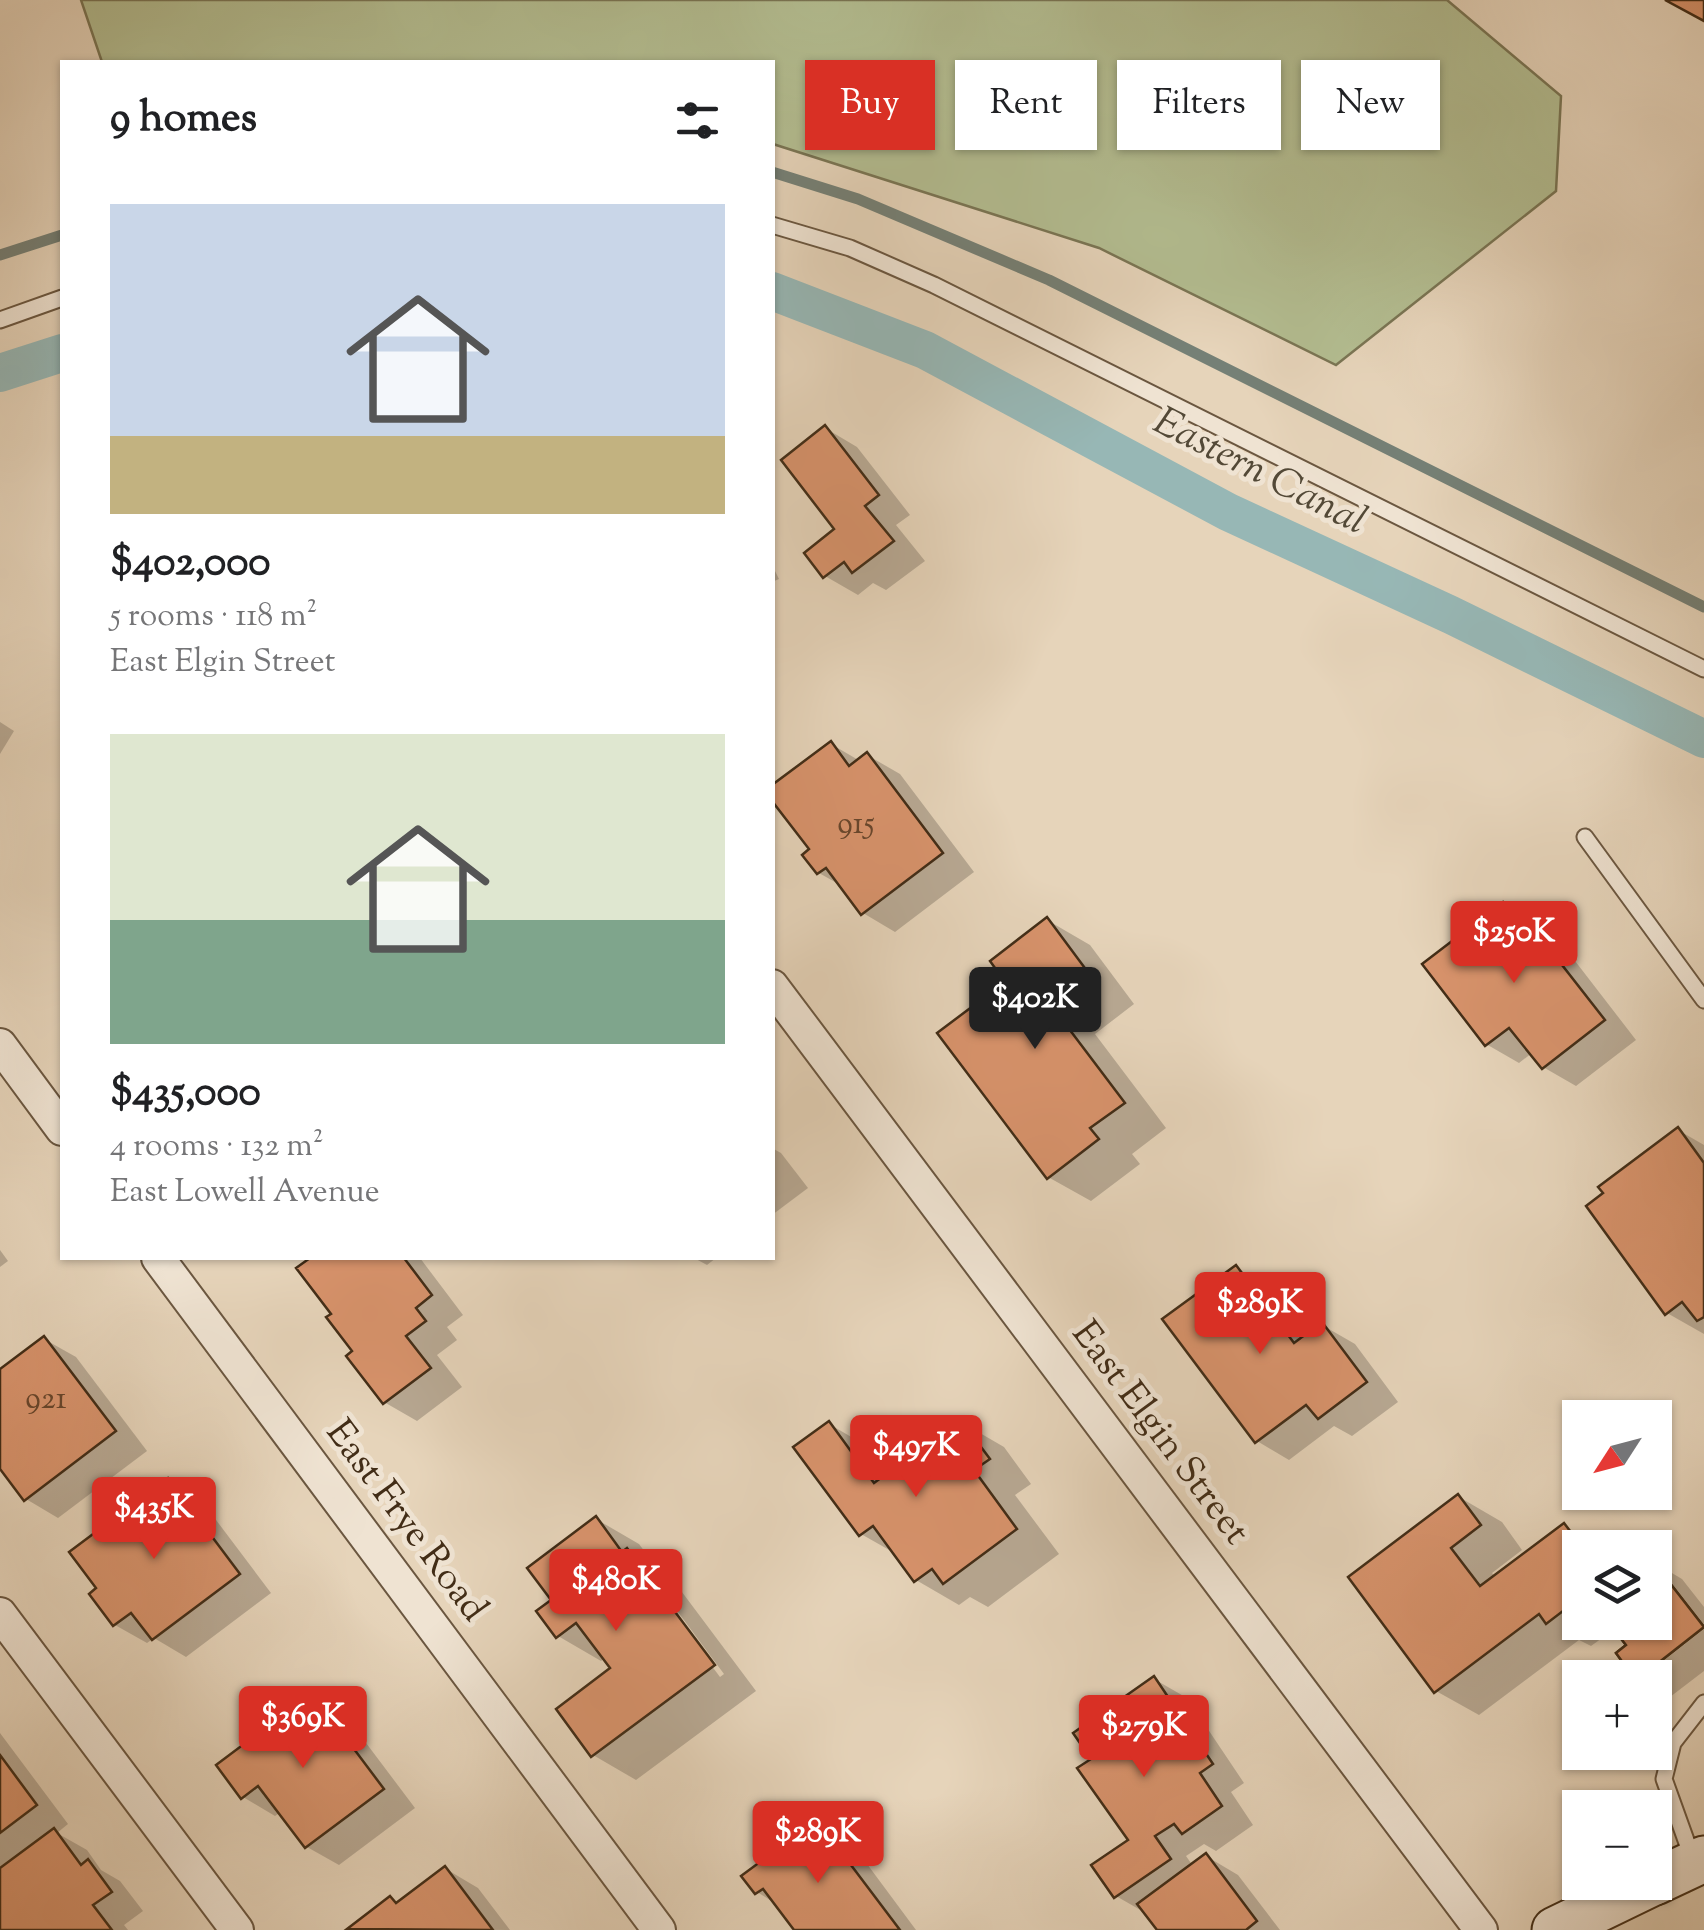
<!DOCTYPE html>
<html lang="en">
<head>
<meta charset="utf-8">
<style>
	:root { --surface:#fff; --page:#f2f2f2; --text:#202124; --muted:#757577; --accent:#d93025 }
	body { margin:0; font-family:"Sorts Mill Goudy",serif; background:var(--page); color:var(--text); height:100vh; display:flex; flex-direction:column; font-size:38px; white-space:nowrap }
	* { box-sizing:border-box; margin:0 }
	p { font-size:32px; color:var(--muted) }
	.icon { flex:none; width:55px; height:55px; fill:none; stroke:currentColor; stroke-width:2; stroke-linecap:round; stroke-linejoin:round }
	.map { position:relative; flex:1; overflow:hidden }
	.panel { position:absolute; left:60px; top:60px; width:715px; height:1200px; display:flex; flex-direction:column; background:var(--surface); border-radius:0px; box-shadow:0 2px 8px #0004 }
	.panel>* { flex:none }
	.guide { position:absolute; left:805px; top:60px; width:748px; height:90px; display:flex; gap:20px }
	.needle { width:65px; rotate:234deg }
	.fabs { position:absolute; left:1562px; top:1400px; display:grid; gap:20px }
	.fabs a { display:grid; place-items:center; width:110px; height:110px; border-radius:0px; background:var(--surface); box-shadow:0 2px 8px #0004; font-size:50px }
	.price { position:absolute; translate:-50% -85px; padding:0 22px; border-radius:10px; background:var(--accent); color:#fff; font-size:32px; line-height:65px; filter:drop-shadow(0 2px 5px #0008) }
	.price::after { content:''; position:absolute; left:50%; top:60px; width:30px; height:22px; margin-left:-15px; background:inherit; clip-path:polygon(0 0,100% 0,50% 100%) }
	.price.active { background:#222; color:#fff }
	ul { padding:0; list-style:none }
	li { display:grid; align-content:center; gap:20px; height:530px; padding:0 50px }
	li span { display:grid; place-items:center; height:310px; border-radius:0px; color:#555 }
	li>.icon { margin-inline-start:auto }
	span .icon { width:180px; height:180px; fill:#fffc; stroke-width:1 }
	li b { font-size:42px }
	h2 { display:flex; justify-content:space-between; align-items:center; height:120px; padding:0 50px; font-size:42px }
	.chip { padding:0 35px; border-radius:0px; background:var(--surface); box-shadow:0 2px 8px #0004; font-size:35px; line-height:90px }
	.chip.active { background:var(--accent); color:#fff }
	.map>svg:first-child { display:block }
	.green { fill:#b3bd91; stroke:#7a7554; stroke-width:2.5 }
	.shadow { fill:#0003; fill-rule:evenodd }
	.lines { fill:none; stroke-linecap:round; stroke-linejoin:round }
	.stream { stroke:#758076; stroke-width:11 }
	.canal { stroke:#97b7b5; stroke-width:38 }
	.building { fill:#d8936c; stroke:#422d17; stroke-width:2.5 }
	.lane-casing { stroke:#6b5740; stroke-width:19 }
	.street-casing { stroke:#6b5740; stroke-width:36 }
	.secondary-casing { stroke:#422d17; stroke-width:49 }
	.lane { stroke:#efe3d2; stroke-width:15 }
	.street { stroke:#efe3d2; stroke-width:32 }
	.secondary { stroke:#efe3d2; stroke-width:45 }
	.labels { text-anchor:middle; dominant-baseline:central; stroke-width:10; stroke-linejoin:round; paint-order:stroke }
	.number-label { font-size:32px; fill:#68462c }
	.street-label { font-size:38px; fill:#422d17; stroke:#efe3d2 }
	.water-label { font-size:40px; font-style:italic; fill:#534937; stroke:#efe3d2 }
</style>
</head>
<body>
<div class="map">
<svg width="1704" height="1930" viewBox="0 0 1704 1930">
	<rect width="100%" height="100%" fill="#e6d4ba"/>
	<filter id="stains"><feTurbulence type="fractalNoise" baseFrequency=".002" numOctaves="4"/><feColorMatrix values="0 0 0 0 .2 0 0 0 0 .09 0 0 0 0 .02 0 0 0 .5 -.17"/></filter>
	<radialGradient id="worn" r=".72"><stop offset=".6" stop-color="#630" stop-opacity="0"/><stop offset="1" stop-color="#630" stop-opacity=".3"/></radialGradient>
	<!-- green -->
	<polygon class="green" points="81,0 1447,0 1561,96 1556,191 1336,365 1099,248 773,144 772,62 102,62"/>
	<!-- shadow -->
	<g class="shadow">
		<polygon points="825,428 857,447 910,515 896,525 925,561 886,590 873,583 858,595 825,576 838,530"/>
		<polygon points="772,565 779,579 772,582"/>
		<polygon points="0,722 14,731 0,754"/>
		<polygon points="831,744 860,761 867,755 900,774 974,872 895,932 863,913 842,886 819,873 812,849"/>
		<polygon points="1503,905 1558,933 1574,955 1572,957 1636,1040 1576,1086 1543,1067 1532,1053 1519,1063 1486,1044"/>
		<polygon points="1047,920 1090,945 1134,1004 1095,1034 1166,1128 1132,1154 1140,1164 1091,1201 1048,1177 1008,982"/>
		<polygon points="1678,1130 1704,1145 1704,1334 1667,1313 1607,1194"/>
		<polygon points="772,1148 781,1153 808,1188 772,1215"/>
		<polygon points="0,1250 8,1261 0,1267"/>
		<polygon points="314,1258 420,1258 463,1315 447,1327 457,1340 437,1355 462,1387 417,1421 384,1402 334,1314 300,1268"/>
		<polygon points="694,1258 716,1258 707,1265"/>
		<polygon points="1236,1268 1268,1287 1306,1337 1322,1325 1355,1344 1398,1402 1352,1436 1334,1426 1289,1460 1257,1441"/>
		<polygon points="44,1339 76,1357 147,1451 58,1518 26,1499 0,1465 0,1372"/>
		<polygon points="961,1422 1004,1447 1031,1484 1015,1495 1059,1554 988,1607 970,1597 959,1605 916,1580 898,1555 861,1534 829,1424 872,1449 890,1474"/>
		<polygon points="168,1481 201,1500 271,1593 186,1657 154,1638 147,1643 115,1625"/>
		<polygon points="1459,1497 1502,1522 1522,1550 1492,1573 1495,1577 1564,1526 1602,1548 1580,1548 1580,1622 1655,1622 1655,1563 1682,1579 1704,1607 1704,1671 1670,1697 1655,1688 1655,1678 1638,1678 1629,1646 1616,1628 1591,1646 1579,1640 1479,1715 1436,1691 1351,1578"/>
		<path d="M596,1519L639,1544L657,1568L670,1576L756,1691L636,1780L593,1755L613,1669L605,1658L601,1661L558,1636L554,1600ZM630,1557H637L724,1674L720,1677Z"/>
		<polygon points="1154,1679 1187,1698 1244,1783 1231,1792 1253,1825 1216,1851 1204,1844 1186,1856 1193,1866 1206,1856 1238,1875 1280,1930 1160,1930 1149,1915 1116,1896 1131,1840 1094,1759"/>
		<polygon points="313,1696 345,1715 415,1808 339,1865 307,1847 281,1812 275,1816 243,1797"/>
		<polygon points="0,1733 68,1824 57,1833 87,1850 101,1870 120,1881 143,1911 124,1925 128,1930 0,1930"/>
		<polygon points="817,1823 850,1841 916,1930 797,1930 778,1905 757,1892"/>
		<polygon points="446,1869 478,1888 510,1930 350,1929 391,1899 399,1904"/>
	</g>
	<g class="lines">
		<!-- stream -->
		<g class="stream">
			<polyline points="772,172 858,199 1049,280 1704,607"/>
			<polyline points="0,255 62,235"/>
		</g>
		<!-- canal -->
		<g class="canal">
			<polyline points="772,291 925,350 1228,512 1451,615 1704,739"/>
			<polyline points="0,373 62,353"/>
		</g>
	</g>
	<!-- building -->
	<g class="building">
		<polygon points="1665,0 1704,0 1704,21"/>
		<polygon points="825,425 879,495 865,506 894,541 852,573 844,562 823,578 804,553 834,529 781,460"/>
		<polygon points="831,741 849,766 867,752 943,853 861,915 826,868 817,874 802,855 809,849 772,801 772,785"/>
		<polygon points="1503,902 1515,919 1525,912 1543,936 1541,938 1605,1020 1542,1069 1509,1028 1485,1046 1422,964"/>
		<polygon points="1047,917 1093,979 1054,1009 1125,1103 1090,1128 1099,1139 1047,1179 937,1033 1005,982 990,961"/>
		<polygon points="1678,1127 1704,1163 1704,1317 1697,1321 1682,1302 1665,1315 1586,1206 1603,1193 1598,1187"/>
		<polygon points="310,1258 404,1258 432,1295 416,1308 426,1321 406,1336 431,1368 383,1404 346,1356 352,1351 326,1317 331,1314 296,1268"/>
		<polygon points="1236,1265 1294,1343 1322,1322 1367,1382 1318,1419 1306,1405 1255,1443 1162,1319"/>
		<polygon points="44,1336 116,1431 24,1501 0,1469 0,1369"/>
		<polygon points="960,1419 990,1459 974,1470 1017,1529 943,1584 932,1569 914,1582 873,1526 859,1536 793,1447 829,1421 874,1483"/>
		<polygon points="168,1478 240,1574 152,1640 131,1613 113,1626 89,1594 96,1588 69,1552"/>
		<polygon points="1458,1494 1481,1525 1451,1548 1480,1586 1564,1523 1583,1548 1580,1548 1580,1598 1546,1624 1539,1614 1434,1693 1348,1577"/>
		<polygon points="596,1516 622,1552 627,1548 715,1665 591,1757 556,1709 610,1668 576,1623 556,1638 536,1611 551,1600 527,1568"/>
		<polygon points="1655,1564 1704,1627 1639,1678 1634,1678 1616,1653 1626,1645 1608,1622 1655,1622"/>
		<polygon points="1655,1564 1704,1627 1639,1678 1634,1678 1616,1653 1626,1645 1608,1622 1655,1622"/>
		<polygon points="1154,1676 1213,1764 1200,1773 1222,1806 1182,1834 1174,1824 1155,1836 1171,1859 1114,1898 1091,1865 1128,1840 1077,1768 1091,1759 1073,1733"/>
		<polygon points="312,1693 384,1789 305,1848 258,1786 241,1799 216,1765"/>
		<polygon points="0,1755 37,1805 0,1833"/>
		<polygon points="817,1820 900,1930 794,1930 763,1889 755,1894 741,1876"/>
		<polygon points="54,1828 81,1865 88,1859 112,1892 93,1905 112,1930 0,1930 0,1868"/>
		<polygon points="1206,1853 1257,1921 1246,1930 1157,1930 1137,1904"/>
		<polygon points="445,1866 493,1930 347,1929 390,1896 396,1903"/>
	</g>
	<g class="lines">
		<!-- lane casing -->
		<g class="lane-casing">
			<g id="lane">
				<polyline points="772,225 850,248 934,285 1704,669"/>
				<polyline points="0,320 62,298"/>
				<polyline points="1585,837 1704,1000"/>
				<polyline points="1692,1857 1664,1779 1673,1743 1704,1703"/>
			</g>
		</g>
		<!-- street casing -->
		<g class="street-casing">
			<g id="street">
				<polyline points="772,986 1481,1930"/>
				<polyline points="0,1045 62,1129"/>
				<polyline points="158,1258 659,1930"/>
				<polyline points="0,1614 237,1930"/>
			</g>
		</g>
		<!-- secondary casing -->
		<g class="secondary-casing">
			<g id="secondary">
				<polyline points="1655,1882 1704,1859"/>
				<polyline points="1555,1930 1654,1882"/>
			</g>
		</g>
		<!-- lane -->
		<use href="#lane" class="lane"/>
		<!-- street -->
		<use href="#street" class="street"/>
		<!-- secondary -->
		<use href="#secondary" class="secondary"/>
	</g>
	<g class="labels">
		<!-- number labels -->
		<g class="number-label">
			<text x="856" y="825">915</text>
			<text x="46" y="1400">921</text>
		</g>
		<!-- street labels -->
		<g class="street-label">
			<text transform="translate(1159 1434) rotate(53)">East Elgin Street</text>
			<text transform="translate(405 1522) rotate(53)">East Frye Road</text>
		</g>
		<!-- water labels -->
		<g class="water-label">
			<text transform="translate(1259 473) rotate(27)">Eastern Canal</text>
		</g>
	</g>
	<rect width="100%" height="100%" filter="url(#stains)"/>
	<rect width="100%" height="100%" fill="url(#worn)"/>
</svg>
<div class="fabs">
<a><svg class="needle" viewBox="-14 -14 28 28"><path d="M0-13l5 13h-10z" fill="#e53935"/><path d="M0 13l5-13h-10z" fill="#757577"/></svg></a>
<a><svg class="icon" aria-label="layers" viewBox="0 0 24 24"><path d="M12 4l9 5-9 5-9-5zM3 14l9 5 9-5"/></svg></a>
<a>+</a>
<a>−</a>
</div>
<b class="price" style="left:1514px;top:986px">$250K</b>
<b class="price active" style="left:1035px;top:1052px">$402K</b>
<b class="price" style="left:1260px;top:1357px">$289K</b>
<b class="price" style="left:916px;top:1500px">$497K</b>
<b class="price" style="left:154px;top:1562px">$435K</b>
<b class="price" style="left:616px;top:1634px">$480K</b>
<b class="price" style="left:303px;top:1771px">$369K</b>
<b class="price" style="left:1144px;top:1780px">$279K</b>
<b class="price" style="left:818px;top:1886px">$289K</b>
<div class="guide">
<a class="chip active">Buy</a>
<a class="chip">Rent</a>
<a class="chip">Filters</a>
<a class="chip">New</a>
</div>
<section class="panel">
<h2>9 homes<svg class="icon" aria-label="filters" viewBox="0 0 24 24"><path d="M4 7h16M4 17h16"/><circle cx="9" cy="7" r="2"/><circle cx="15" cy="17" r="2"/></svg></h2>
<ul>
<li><span style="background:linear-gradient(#c9d6e8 75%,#c2b280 0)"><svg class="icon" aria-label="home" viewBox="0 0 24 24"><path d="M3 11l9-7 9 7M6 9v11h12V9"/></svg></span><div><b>$402,000</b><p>5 rooms · 118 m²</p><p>East Elgin Street</p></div></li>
<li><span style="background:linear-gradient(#dfe7d0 60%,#7fa58c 0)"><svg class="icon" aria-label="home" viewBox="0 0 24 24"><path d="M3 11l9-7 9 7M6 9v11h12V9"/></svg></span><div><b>$435,000</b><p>4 rooms · 132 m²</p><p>East Lowell Avenue</p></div></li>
</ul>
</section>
</div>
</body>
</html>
